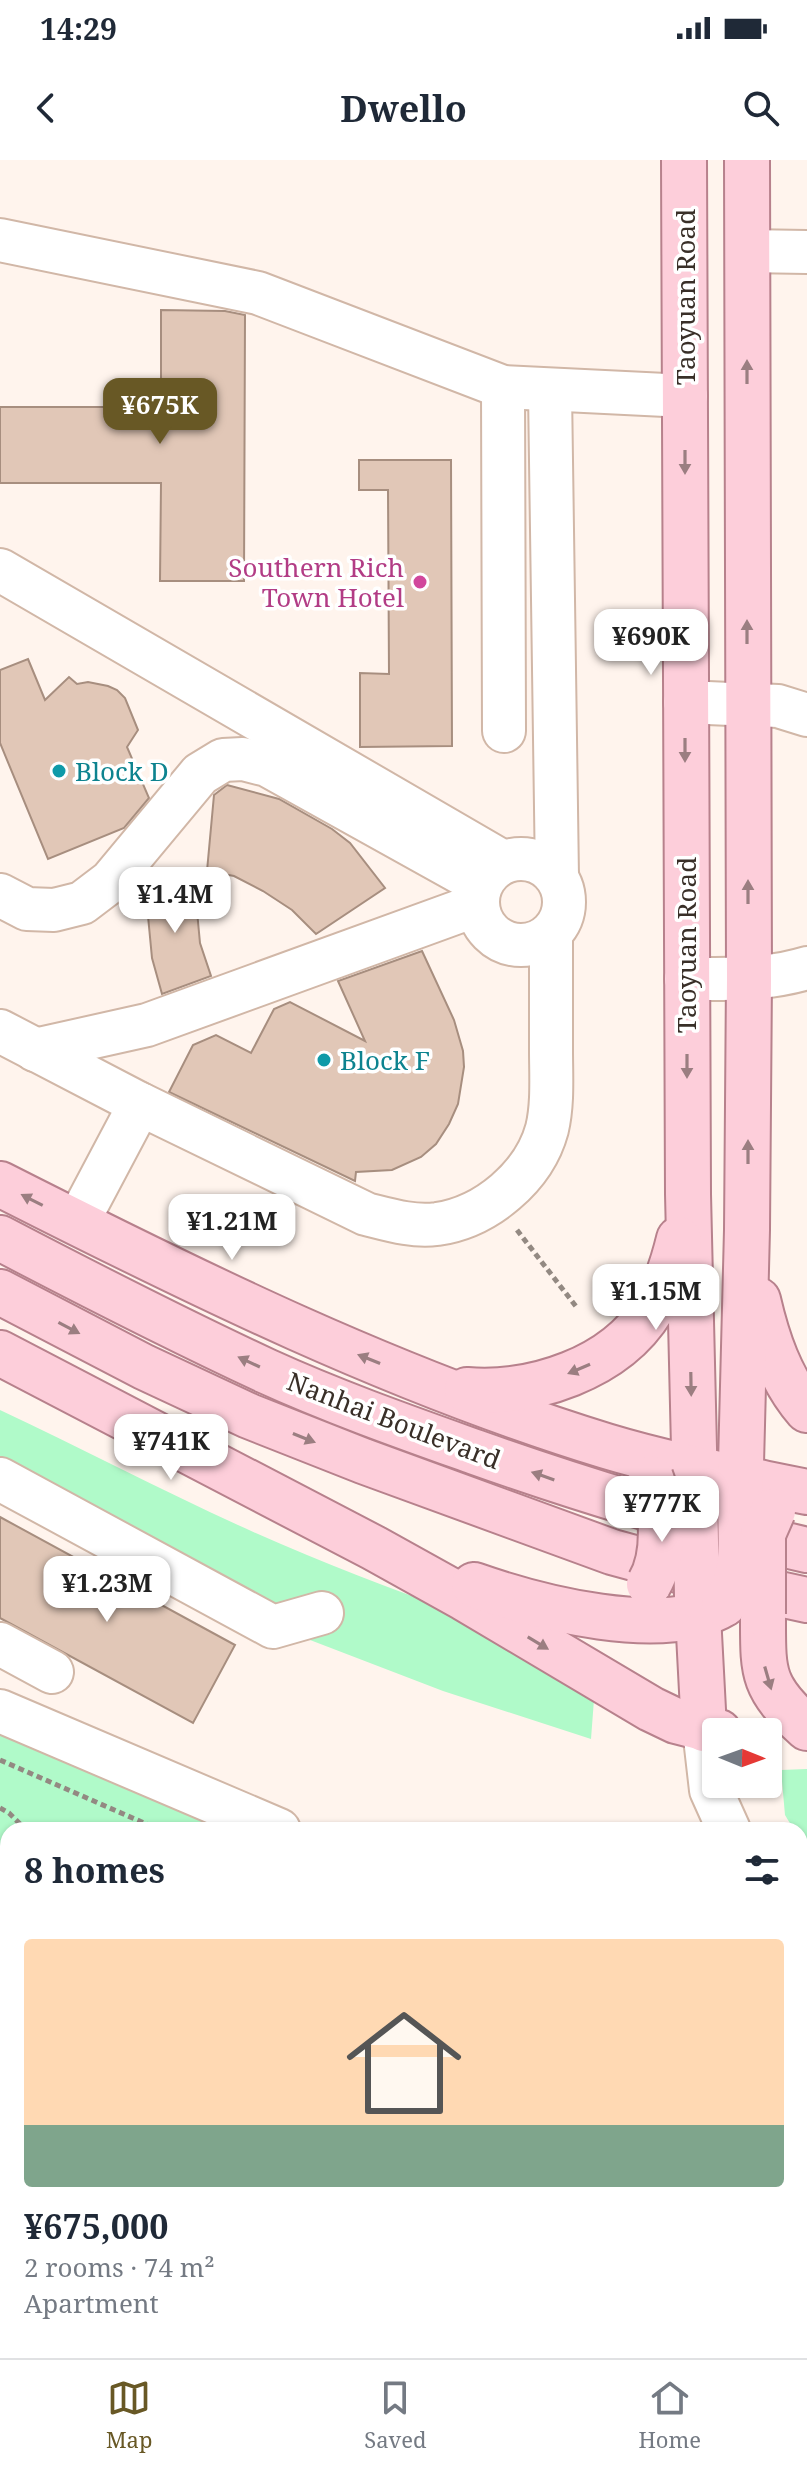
<!DOCTYPE html>
<html lang="en">
<head>
<meta charset="utf-8">
<style>
	:root { --surface:#fff; --page:#f6f6f7; --text:#1f2937; --muted:#747a83; --line:#e0e1e3; --accent:#685825 }
	body { margin:0; font-family:"Noto Serif",serif; background:var(--page); color:var(--text); height:100vh; display:flex; flex-direction:column; font-size:30px; white-space:nowrap }
	* { box-sizing:border-box; margin:0 }
	p { font-size:26px; color:var(--muted) }
	.icon { flex:none; width:44px; height:44px; fill:none; stroke:currentColor; stroke-width:2; stroke-linecap:round; stroke-linejoin:round }
	.map { position:relative; flex:1; overflow:hidden }
	.sheet { position:absolute; left:0px; top:1662px; width:808px; height:536px; display:flex; flex-direction:column; background:var(--surface); border-radius:24px 24px 0 0; box-shadow:0 2px 6px #0004 }
	.sheet>* { flex:none }
	.needle { width:52px; rotate:91deg }
	.buttons { position:absolute; left:702px; top:1558px; display:grid; gap:16px }
	.buttons a { display:grid; place-items:center; width:80px; height:80px; border-radius:8px; background:var(--surface); box-shadow:0 2px 6px #0004; font-size:40px }
	.price { position:absolute; translate:-50% -68px; padding:0 18px; border-radius:16px; background:#fff; color:#222; font-size:26px; line-height:52px; filter:drop-shadow(0 2px 4px #0008) }
	.price::after { content:''; position:absolute; left:50%; top:48px; width:24px; height:18px; margin-left:-12px; background:inherit; clip-path:polygon(0 0,100% 0,50% 100%) }
	.price.selected { background:var(--accent); color:#fff }
	ul { padding:0; list-style:none }
	li { display:grid; align-content:center; gap:16px; height:424px; padding:0 24px }
	li span { display:grid; place-items:center; height:248px; border-radius:8px; color:#555 }
	li>.icon { margin-inline-start:auto }
	span .icon { width:144px; height:144px; fill:#fffc; stroke-width:1 }
	li b { font-size:34px }
	h2 { display:flex; justify-content:space-between; align-items:center; height:96px; padding:0 24px; font-size:34px }
	.status { display:flex; justify-content:space-between; align-items:center; height:56px; padding:0 40px; background:var(--surface); direction:ltr }
	.status svg { height:22px; fill:currentColor }
	header { display:flex; justify-content:space-between; align-items:center; height:104px; padding:0 24px; background:var(--surface); font-size:36px; font-weight:700 }
	.menu { display:flex; justify-content:space-around; align-items:center; height:112px; border-top:2px solid var(--line); background:var(--surface); font-size:22px; color:var(--muted) }
	.menu a { display:grid; justify-items:center; gap:4px }
	.menu .selected { color:var(--accent) }
	.map>svg:first-child { display:block }
	.green { fill:#b0fac9 }
	.building { fill:#e1c7b7; stroke:#a78e7f; stroke-width:2 }
	.lines { fill:none; stroke-linecap:round; stroke-linejoin:round }
	.minor-casing { stroke:#d1b7a7; stroke-width:46 }
	.major-casing { stroke:#b7818c; stroke-width:48 }
	.path { stroke:#938982; stroke-width:5; stroke-dasharray:6 4; stroke-linecap:butt }
	.minor { stroke:#fff; stroke-width:42 }
	.major { stroke:#fdceda; stroke-width:44 }
	.major-bridge-casing { stroke:#b7818c; stroke-width:48; stroke-linecap:butt }
	.major-bridge { stroke:#fdceda; stroke-width:44 }
	.oneway { fill:#9b7e81 }
	.hotel-dot { fill:#d1479c; stroke:#fff; stroke-width:3 }
	.culture-dot { fill:#0f9aa8; stroke:#fff; stroke-width:3 }
	.labels { text-anchor:middle; dominant-baseline:central; stroke-width:7; stroke-linejoin:round; paint-order:stroke }
	.street-label { font-size:26px; fill:#392f28; stroke:#fff }
	.hotel-label { font-size:26px; fill:#b23c85; stroke:#fff; text-anchor:end }
	.culture-label { font-size:26px; fill:#0d838f; stroke:#fff; text-anchor:start }
</style>
</head>
<body>
<div class="status"><b>14:29</b><svg viewBox="0 0 49 12"><path d="M0 12V9h3v3zM5 12V6h3v6zM10 12V3h3v9zM15 12V0h3v12zM26 1h20v11H26zM47 4h2v5h-2z"/></svg></div>
<header><svg class="icon" aria-label="back" viewBox="0 0 24 24"><path d="M15 5l-7 7 7 7"/></svg>Dwello<svg class="icon" aria-label="search" viewBox="0 0 24 24"><circle cx="10" cy="10" r="6"/><path d="M15 15l6 6"/></svg></header>
<div class="map">
<svg width="807" height="2198" viewBox="0 0 807 2198">
	<rect width="100%" height="100%" fill="#fff4ed"/>
	<!-- green -->
	<g class="green">
		<path d="M0,1250C102,1298 202,1352 307,1395C402,1435 500,1467 597,1500L591,1579L443,1531L297,1475L0,1336Z"/>
		<polygon points="0,1551 279,1670 8,1670 8,2190 137,2190 137,2198 0,2198"/>
		<polygon points="807,1609 807,1690 800,1681 800,1670 794,1670 785,1655 781,1610"/>
	</g>
	<!-- building -->
	<g class="building">
		<polygon points="161,150 225,151 245,155 244,421 160,421 161,323 0,323 0,247 161,247"/>
		<polygon points="359,300 451,300 452,586 360,587 360,513 389,514 388,330 359,330"/>
		<polygon points="28,499 45,540 69,517 77,524 88,522 108,526 117,530 125,538 138,570 127,587 149,638 124,668 48,699 0,583 0,510"/>
		<polygon points="227,625 279,639 332,669 350,683 385,728 316,774 292,750 263,731 234,716 207,711 214,635"/>
		<polygon points="151,715 183,719 197,751 200,783 211,816 162,834 152,798 148,756"/>
		<polygon points="422,791 454,860 463,891 464,907 458,944 449,964 436,984 421,997 392,1010 356,1012 355,1021 169,932 193,885 216,875 251,893 274,849 290,842 365,881 338,821"/>
		<polygon points="0,1357 235,1485 193,1563 0,1458"/>
	</g>
	<g class="lines">
		<!-- minor casing -->
		<g class="minor-casing">
			<g id="minor">
				<polyline points="0,80 258,133 503,227 686,236"/>
				<polyline points="747,91 807,92"/>
				<polyline points="503,227 504,571"/>
				<polyline points="550,231 557,717"/>
				<polyline points="0,410 503,702"/>
				<polyline points="685,542 778,546 807,555"/>
				<circle cx="521" cy="742" r="43"/>
				<polyline points="0,735 27,749 54,750 82,743 111,721 200,614 223,600 243,599 267,605 481,724"/>
				<path d="M686,819C728,819 767,820 807,808"/>
				<path d="M0,871L140,944L366,1054C390,1060 412,1067 437,1064C486,1057 534,1017 547,969C553,944 551,916 551,890C551,851 551,813 551,774"/>
				<polyline points="35,890 147,865 477,745"/>
				<polyline points="77,1063 140,944"/>
				<polyline points="0,1319 273,1467 322,1453"/>
				<polyline points="0,1484 52,1512"/>
				<polyline points="0,1551 279,1670"/>
				<polyline points="704,1569 711,1630 729,1670"/>
				<polyline points="800,1734 807,1739"/>
				<polyline points="800,1894 807,1897"/>
				<polyline points="137,2190 137,2198"/>
				<polyline points="232,2190 234,2198"/>
				<polyline points="343,2198 398,2190"/>
			</g>
		</g>
		<!-- major casing -->
		<g class="major-casing">
			<g id="major">
				<polyline points="684,0 688,1034 695,1330"/>
				<path d="M0,1024C197,1124 394,1221 606,1286C672,1306 740,1318 807,1332"/>
				<path d="M0,1078C88,1124 176,1169 266,1211C334,1242 405,1267 475,1292C585,1331 694,1364 807,1390"/>
				<polyline points="0,1132 144,1207 249,1256 363,1301 612,1392 715,1420 807,1440"/>
				<path d="M758,1140C767,1179 780,1219 807,1250"/>
				<polyline points="0,1193 374,1388 464,1438 651,1549 676,1561 719,1572"/>
				<path d="M467,1230C533,1235 615,1209 652,1149C665,1128 673,1104 679,1079"/>
				<polyline points="740,1343 747,1070 749,819 747,0"/>
				<path d="M474,1425C537,1447 664,1481 724,1444"/>
				<polyline points="697,1436 704,1569"/>
				<path d="M763,1454C763,1514 761,1526 807,1568"/>
			</g>
		</g>
		<!-- path -->
		<g class="path">
			<polyline points="517,1070 578,1149"/>
			<polyline points="0,1600 160,1670"/>
			<polyline points="0,1648 9,1653 26,1670"/>
			<polyline points="0,1823 8,1818"/>
			<polyline points="800,1944 807,1948"/>
			<polyline points="481,2190 483,2198"/>
		</g>
		<!-- minor -->
		<use href="#minor" class="minor"/>
		<!-- major -->
		<use href="#major" class="major"/>
		<!-- major-bridge casing -->
		<g class="major-bridge-casing">
			<g id="major-bridge">
				<polyline points="695,1330 697,1436"/>
				<path d="M649,1424C666,1396 663,1348 651,1318"/>
				<path d="M724,1444C746,1415 740,1377 740,1343"/>
				<polyline points="763,1454 763,1374 773,1351"/>
			</g>
		</g>
		<!-- major-bridge -->
		<use href="#major-bridge" class="major-bridge"/>
	</g>
	<!-- one-way arrows -->
	<defs><path id="oneway-solid" d="M-6-.8H1V-3.2L6.5 0L1 3.2V.8H-6Z" transform="scale(2)"/></defs>
	<g class="oneway">
		<use href="#oneway-solid" transform="translate(747 212) rotate(-90)"/>
		<use href="#oneway-solid" transform="translate(685 302) rotate(90)"/>
		<use href="#oneway-solid" transform="translate(747 472) rotate(-90)"/>
		<use href="#oneway-solid" transform="translate(685 590) rotate(90)"/>
		<use href="#oneway-solid" transform="translate(748 732) rotate(-90)"/>
		<use href="#oneway-solid" transform="translate(687 906) rotate(90)"/>
		<use href="#oneway-solid" transform="translate(748 992) rotate(-90)"/>
		<use href="#oneway-solid" transform="translate(32 1040) rotate(-153)"/>
		<use href="#oneway-solid" transform="translate(69 1168) rotate(28)"/>
		<use href="#oneway-solid" transform="translate(369 1199) rotate(-158)"/>
		<use href="#oneway-solid" transform="translate(249 1202) rotate(-155)"/>
		<use href="#oneway-solid" transform="translate(579 1209) rotate(157)"/>
		<use href="#oneway-solid" transform="translate(691 1224) rotate(89)"/>
		<use href="#oneway-solid" transform="translate(304 1278) rotate(22)"/>
		<use href="#oneway-solid" transform="translate(543 1316) rotate(-161)"/>
		<use href="#oneway-solid" transform="translate(538 1483) rotate(31)"/>
		<use href="#oneway-solid" transform="translate(768 1518) rotate(74)"/>
	</g>
	<!-- markers -->
	<circle class="hotel-dot" cx="420" cy="422" r="8"/>
	<g class="culture-dot">
		<circle cx="59" cy="611" r="8"/>
		<circle cx="324" cy="900" r="8"/>
	</g>
	<g class="labels">
		<!-- street labels -->
		<g class="street-label">
			<text transform="translate(685 137) rotate(-90)">Taoyuan Road</text>
			<text transform="translate(686 785) rotate(-90)">Taoyuan Road</text>
			<text transform="translate(394 1260) rotate(21)">Nanhai Boulevard</text>
		</g>
		<!-- hotel labels -->
		<g class="hotel-label">
			<text x="404" y="407">Southern Rich<tspan x="404" dy="30">Town Hotel</tspan></text>
		</g>
		<!-- culture labels -->
		<g class="culture-label">
			<text x="75" y="611">Block D</text>
			<text x="340" y="900">Block F</text>
		</g>
	</g>
</svg>
<div class="buttons">
<a><svg class="needle" viewBox="-14 -14 28 28"><path d="M0-13l5 13h-10z" fill="#e53935"/><path d="M0 13l5-13h-10z" fill="#747a83"/></svg></a>
</div>
<b class="price selected" style="left:160px;top:286px">¥675K</b>
<b class="price" style="left:651px;top:517px">¥690K</b>
<b class="price" style="left:175px;top:775px">¥1.4M</b>
<b class="price" style="left:232px;top:1102px">¥1.21M</b>
<b class="price" style="left:656px;top:1172px">¥1.15M</b>
<b class="price" style="left:171px;top:1322px">¥741K</b>
<b class="price" style="left:662px;top:1384px">¥777K</b>
<b class="price" style="left:107px;top:1464px">¥1.23M</b>
<section class="sheet">
<h2>8 homes<svg class="icon" aria-label="filters" viewBox="0 0 24 24"><path d="M4 7h16M4 17h16"/><circle cx="9" cy="7" r="2"/><circle cx="15" cy="17" r="2"/></svg></h2>
<ul>
<li><span style="background:linear-gradient(#ffd9b3 75%,#7fa58c 0)"><svg class="icon" aria-label="home" viewBox="0 0 24 24"><path d="M3 11l9-7 9 7M6 9v11h12V9"/></svg></span><div><b>¥675,000</b><p>2 rooms · 74 m²</p><p>Apartment</p></div></li>
</ul>
</section>
</div>
<nav class="menu">
<a class="selected"><svg class="icon" aria-label="map" viewBox="0 0 24 24"><path d="M3 6l6-2 6 2 6-2v14l-6 2-6-2-6 2zM9 4v14M15 6v14"/></svg>Map</a>
<a><svg class="icon" aria-label="saved" viewBox="0 0 24 24"><path d="M7 4h10v16l-5-4-5 4z"/></svg>Saved</a>
<a><svg class="icon" aria-label="home" viewBox="0 0 24 24"><path d="M3 11l9-7 9 7M6 9v11h12V9"/></svg>Home</a>
</nav>
</body>
</html>
